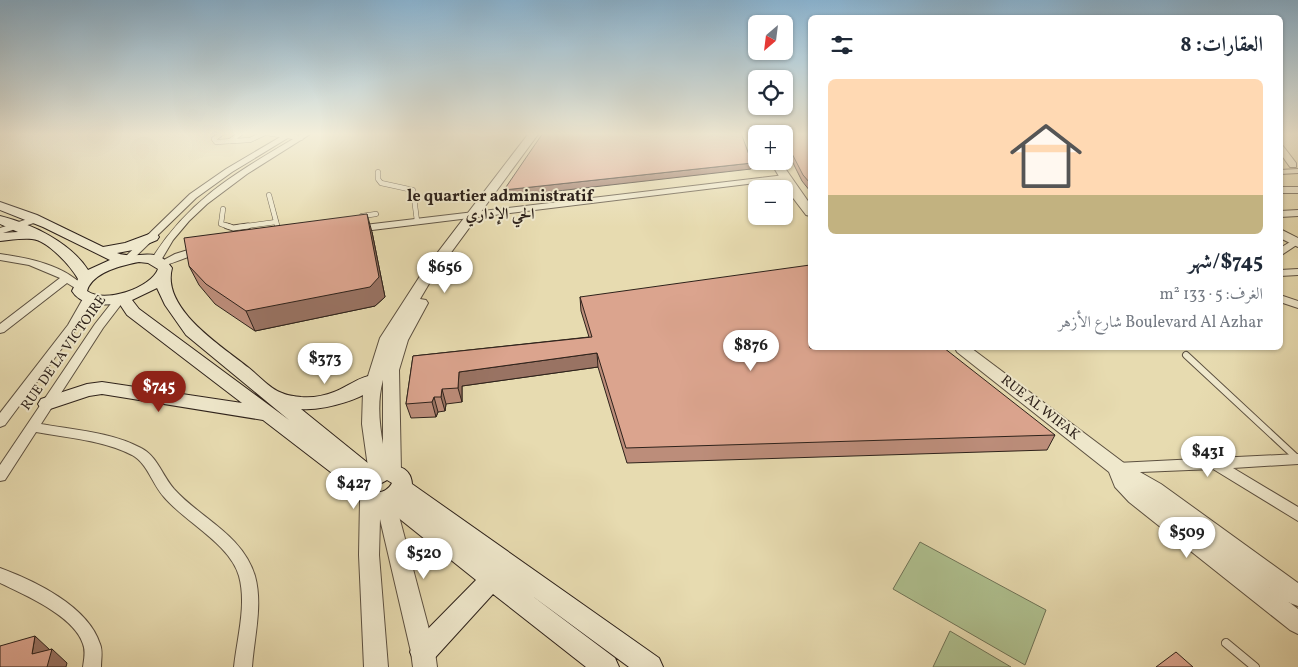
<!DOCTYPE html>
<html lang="ar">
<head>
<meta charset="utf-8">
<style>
	:root { --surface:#fff; --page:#f2f2f3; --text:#1f2937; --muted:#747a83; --accent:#8f2418 }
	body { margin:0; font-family:Vollkorn,Amiri,serif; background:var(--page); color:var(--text); direction:rtl; height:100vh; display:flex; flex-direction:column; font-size:19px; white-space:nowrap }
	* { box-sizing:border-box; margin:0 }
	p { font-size:16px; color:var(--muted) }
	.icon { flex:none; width:28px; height:28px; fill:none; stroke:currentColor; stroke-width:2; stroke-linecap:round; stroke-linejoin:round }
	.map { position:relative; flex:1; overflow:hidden; direction:ltr }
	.sheet { position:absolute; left:808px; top:15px; width:475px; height:335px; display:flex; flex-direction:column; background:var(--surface); border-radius:8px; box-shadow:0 1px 4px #0004; direction:rtl }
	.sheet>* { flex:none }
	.needle { width:32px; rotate:208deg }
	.controls { position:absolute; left:748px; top:15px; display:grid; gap:10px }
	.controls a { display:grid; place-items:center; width:45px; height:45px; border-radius:8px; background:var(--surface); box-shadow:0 1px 4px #0004; font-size:25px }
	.price { position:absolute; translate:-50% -42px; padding:0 11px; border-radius:18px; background:#fff; color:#222; font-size:16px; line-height:32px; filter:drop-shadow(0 1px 2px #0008) }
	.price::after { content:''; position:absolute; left:50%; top:30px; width:15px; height:11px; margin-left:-8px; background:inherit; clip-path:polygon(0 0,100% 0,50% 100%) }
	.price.selected { background:var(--accent); color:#fff }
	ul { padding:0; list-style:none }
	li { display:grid; align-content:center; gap:10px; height:265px; padding:0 20px }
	li span { display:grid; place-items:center; height:155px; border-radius:8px; color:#555 }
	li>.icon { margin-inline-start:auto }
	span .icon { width:90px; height:90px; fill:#fffc; stroke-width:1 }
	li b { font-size:21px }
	h2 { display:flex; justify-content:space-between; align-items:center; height:60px; padding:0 20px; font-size:21px }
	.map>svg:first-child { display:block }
	.green { fill:#afc190; stroke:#6e7256 }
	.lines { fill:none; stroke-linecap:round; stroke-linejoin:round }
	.service-far3-casing { stroke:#5c5040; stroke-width:5.5 }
	.service-far2-casing { stroke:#5c5040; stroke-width:7 }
	.service-far1-casing { stroke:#5c5040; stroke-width:8 }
	.service-casing { stroke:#5c5040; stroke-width:10 }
	.minor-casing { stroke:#5c5040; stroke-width:2 }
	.tertiary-casing { stroke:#5c5040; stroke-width:2 }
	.secondary-casing { stroke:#2e221b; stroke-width:2 }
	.service-far3 { stroke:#efe8cc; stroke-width:4.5 }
	.service-far2 { stroke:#efe8cc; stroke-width:5 }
	.service-far1 { stroke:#efe8cc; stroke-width:6 }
	.service { stroke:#efe8cc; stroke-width:8 }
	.minor { fill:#efe8cc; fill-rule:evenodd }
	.tertiary { fill:#efe8cc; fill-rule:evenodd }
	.secondary { fill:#efe8cc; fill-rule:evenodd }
	.wall { fill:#bc8d7a; stroke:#2e221b }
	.shaded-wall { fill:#997363; stroke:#2e221b }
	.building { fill:#dba48e; stroke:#2e221b }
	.labels { text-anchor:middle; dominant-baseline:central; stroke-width:4; stroke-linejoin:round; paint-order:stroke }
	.street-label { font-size:14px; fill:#2e221b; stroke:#efe8cc }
	.far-district-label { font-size:16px; font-weight:bold; fill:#2e221b; stroke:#efe8cc }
</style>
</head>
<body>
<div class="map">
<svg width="1298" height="667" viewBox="0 0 1298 667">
	<rect width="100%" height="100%" fill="#e7dbb0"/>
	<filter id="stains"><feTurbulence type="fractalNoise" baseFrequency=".004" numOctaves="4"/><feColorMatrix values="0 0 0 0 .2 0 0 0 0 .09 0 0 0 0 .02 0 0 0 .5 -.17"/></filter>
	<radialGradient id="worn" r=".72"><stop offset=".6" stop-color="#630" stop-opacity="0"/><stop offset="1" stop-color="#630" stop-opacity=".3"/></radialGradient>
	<!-- green -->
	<g class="green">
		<polygon points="920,542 1046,610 1025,665 893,589"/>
		<polygon points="950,631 1011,667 933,667"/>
	</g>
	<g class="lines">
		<!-- service-far3 casing -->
		<g class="service-far3-casing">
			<g id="service-far3">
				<polyline points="266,133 301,138"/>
				<polyline points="214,139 216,142 250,140 265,133"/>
				<polyline points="214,139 222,133"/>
				<polyline points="230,141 241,133"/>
				<polyline points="378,172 378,179 381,183 413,190 417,221"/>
				<polyline points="269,195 277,225"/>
				<polyline points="223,209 221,224 231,227"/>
				<polyline points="362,216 376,214"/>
				<polyline points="239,227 276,222"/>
			</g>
		</g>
		<!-- service-far2 casing -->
		<g class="service-far2-casing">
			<polyline id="service-far2" points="227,226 233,228 248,226"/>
		</g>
		<!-- service-far1 casing -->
		<g class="service-far1-casing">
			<polyline id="service-far1" points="1186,355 1298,459"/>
		</g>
		<!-- service casing -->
		<g class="service-casing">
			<polyline id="service" points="1226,643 1255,667"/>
		</g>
		<!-- minor casing -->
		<g class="minor-casing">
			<g id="minor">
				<polygon points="287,133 296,133 232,172 196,198 130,262 124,262 122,260 124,258 190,194 226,169"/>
				<path d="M303,133H312L247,174L207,204L189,221L173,240L160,262L175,254L201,246L204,247L206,249L204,251C195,254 165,267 159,266V262H153L151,260C191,196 240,171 303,133Z"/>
				<polygon points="1280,146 1283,146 1296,163 1296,167 1290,167 1280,153"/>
				<polygon points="1298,169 1298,173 1280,174 1280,170"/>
				<polygon points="785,175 789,177 788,179 356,232 351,229 356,226"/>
				<rect x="1280" y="187" width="18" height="6"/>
				<polygon points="1298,210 1298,216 1280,217 1280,211"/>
				<polygon points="37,216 40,217 40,221 0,234 0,228"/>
				<polygon points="1295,239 1298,240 1298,244 1280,256 1280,248"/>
				<path d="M0,254C29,258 65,265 85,288L80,291L67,283L4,332L0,333V324L60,278L29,265L0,260Z"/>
				<polygon points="1298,269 1298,275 1280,276 1280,270"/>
				<path d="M121,295L126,298L103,328L41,424C74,430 111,432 141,448C157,456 162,475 174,489C200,518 243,535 255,576C263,605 254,638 252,667H234C237,638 247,605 239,576C230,544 185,522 164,497C152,484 148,464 132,455C103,440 67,438 36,432L5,480L0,481V465L95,324L117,296Z"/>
				<polygon points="1280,295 1298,301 1298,308 1280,302"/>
				<polygon points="88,296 93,299 77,328 5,425 0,427 0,413 68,325 84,297"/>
				<polygon points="1298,454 1298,464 1233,468 1298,507 1298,521 1213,469 1117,473 1112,472 1110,468 1112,464 1117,463"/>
				<path d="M0,568C35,581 88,606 100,644C103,651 101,659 101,667H83C84,660 86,651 83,644C74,616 25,595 0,583Z"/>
			</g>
		</g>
		<!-- tertiary casing -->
		<g class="tertiary-casing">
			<g id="tertiary">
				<path d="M529,133H539L433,277L420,299L426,300L428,303L408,340L399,370L401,472L399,477L392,479L386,477L378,481L371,479L369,474L362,424L363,392L380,338L422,273ZM383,380V444C379,423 377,401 383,380Z"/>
				<rect x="760" y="133" width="10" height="1"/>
				<polygon points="770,161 780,161 810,204 810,216 806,215 787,190"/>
				<polygon points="1280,229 1298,238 1298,247 1280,238"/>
				<polygon points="955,348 971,348 1124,463 1161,484 1298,583 1298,606 1290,603 1144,493 1298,609 1298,634 1290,630 1129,502 1115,487 1109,472 957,352"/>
				<polygon points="370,492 378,496 385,493 392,495 395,501 435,652 437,667 413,667 411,652 380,519 379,555 388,667 364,667 359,555 360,500 363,494"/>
			</g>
		</g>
		<!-- secondary casing -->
		<g class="secondary-casing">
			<path id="secondary" d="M0,202L37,215L103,247L125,243L152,233L157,234L159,237L157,240L133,250L117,253C137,261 156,244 172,268C161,309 222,346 249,368C259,376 270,389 282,393C288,396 294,396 301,397C312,398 324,396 334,392C348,387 365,372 379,376L382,380C370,399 322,411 301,409L374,468C390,463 411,464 412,484L659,658L663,667H629L531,595L615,658L619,667H586L493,594L432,661L423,664L414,661L410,652L414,643L476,580L386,508L380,510L363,506L354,490L263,420L102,394L89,396L47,410L41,409L38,404L41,399L87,384L102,382L242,403L127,315L119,303C103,306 81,306 72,291L78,279C71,266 47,240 32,239C22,238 10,240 0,241V233L18,232L0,224V216C32,224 70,242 88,270L110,260L43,227L0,210ZM139,262L148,263L158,269C151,288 104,304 87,291C92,272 123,265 139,262ZM157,288L165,305L186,335L289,420L139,309L132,300ZM387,480L392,483C389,489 383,493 376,492V486Z"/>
		</g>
		<!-- service-far3 -->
		<use href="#service-far3" class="service-far3"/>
		<!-- service-far2 -->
		<use href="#service-far2" class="service-far2"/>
		<!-- service-far1 -->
		<use href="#service-far1" class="service-far1"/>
		<!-- service -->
		<use href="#service" class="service"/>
		<!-- minor -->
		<use href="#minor" class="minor"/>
		<!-- tertiary -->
		<use href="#tertiary" class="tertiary"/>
		<!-- secondary -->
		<use href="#secondary" class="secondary"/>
	</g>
	<!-- wall -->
	<g class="wall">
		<polygon points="778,133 810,133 810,191 802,181 784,145 784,134"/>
		<polygon points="372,232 385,297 375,306 255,331 215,304 199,285 189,266"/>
		<polygon points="580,297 1055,435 1047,450 627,463 598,367 462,386 462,402 446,404 445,411 438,412 436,417 411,418 406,404 413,356 589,337 581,311"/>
	</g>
	<!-- shaded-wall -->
	<g class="shaded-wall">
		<polygon points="752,163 751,169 505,197 504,190"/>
		<polygon points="367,214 372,232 385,297 375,306 255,331 246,311"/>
		<polygon points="597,353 598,367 462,386 462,402 458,388 459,372"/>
		<polygon points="442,389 446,404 445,411 441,397"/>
		<polygon points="434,397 438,412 436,417 432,402"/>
		<polygon points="35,636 50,650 52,649 67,663 66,667 46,667 32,654"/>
	</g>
	<!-- building -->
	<g class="building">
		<polygon points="543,133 741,133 752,163 504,190 534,146"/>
		<polygon points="781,133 810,133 810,183 803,175 784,138 784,134"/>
		<polygon points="367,214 379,277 370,287 246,311 206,284 189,266 184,238"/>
		<polygon points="810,265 810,348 944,348 1055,435 626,448 597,353 459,372 458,388 442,389 441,397 434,397 432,402 406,404 413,356 592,337 580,297"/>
		<polygon points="35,636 32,654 52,649 47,667 0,667 0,646"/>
		<polygon points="1176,652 1193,667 1156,667"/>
	</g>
	<!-- sky -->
	<linearGradient id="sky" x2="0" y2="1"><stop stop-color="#8ab6d5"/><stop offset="0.59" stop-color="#f4efdb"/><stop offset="1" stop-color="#f4efdb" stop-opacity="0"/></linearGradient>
	<rect width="1298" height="227" fill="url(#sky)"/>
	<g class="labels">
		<!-- street labels -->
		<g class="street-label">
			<text transform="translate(64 353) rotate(-55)">RUE DE LA VICTOIRE</text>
			<text transform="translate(1040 408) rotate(38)">RUE AL WIFAK</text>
		</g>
		<!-- far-district labels -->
		<g class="far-district-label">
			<text x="500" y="197">le quartier administratif<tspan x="500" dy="18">الحي الإداري</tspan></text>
		</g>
	</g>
	<rect width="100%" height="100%" filter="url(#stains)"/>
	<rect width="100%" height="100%" fill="url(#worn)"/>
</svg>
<div class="controls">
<a><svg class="needle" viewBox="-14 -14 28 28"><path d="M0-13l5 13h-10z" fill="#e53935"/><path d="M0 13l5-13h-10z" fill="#747a83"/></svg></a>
<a><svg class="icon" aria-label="locate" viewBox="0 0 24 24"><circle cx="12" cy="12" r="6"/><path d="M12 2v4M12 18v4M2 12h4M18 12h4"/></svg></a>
<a>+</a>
<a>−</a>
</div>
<b class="price" style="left:445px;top:294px">$656</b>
<b class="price" style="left:751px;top:372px">$876</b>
<b class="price" style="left:325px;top:385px">$373</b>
<b class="price selected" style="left:159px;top:413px">$745</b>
<b class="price" style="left:1208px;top:478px">$431</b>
<b class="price" style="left:354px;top:510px">$427</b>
<b class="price" style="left:1187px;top:559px">$509</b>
<b class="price" style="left:424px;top:580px">$520</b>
<section class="sheet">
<h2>العقارات: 8<svg class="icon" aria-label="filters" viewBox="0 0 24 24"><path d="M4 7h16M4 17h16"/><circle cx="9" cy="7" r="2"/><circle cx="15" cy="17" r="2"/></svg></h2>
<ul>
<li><span style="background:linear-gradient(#ffd9b3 75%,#c2b280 0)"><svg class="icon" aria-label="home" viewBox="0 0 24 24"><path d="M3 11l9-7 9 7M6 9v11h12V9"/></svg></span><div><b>$745/شهر</b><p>الغرف: 5 · 133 m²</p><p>Boulevard Al Azhar شارع الأزهر</p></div></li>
</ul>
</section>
</div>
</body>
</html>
